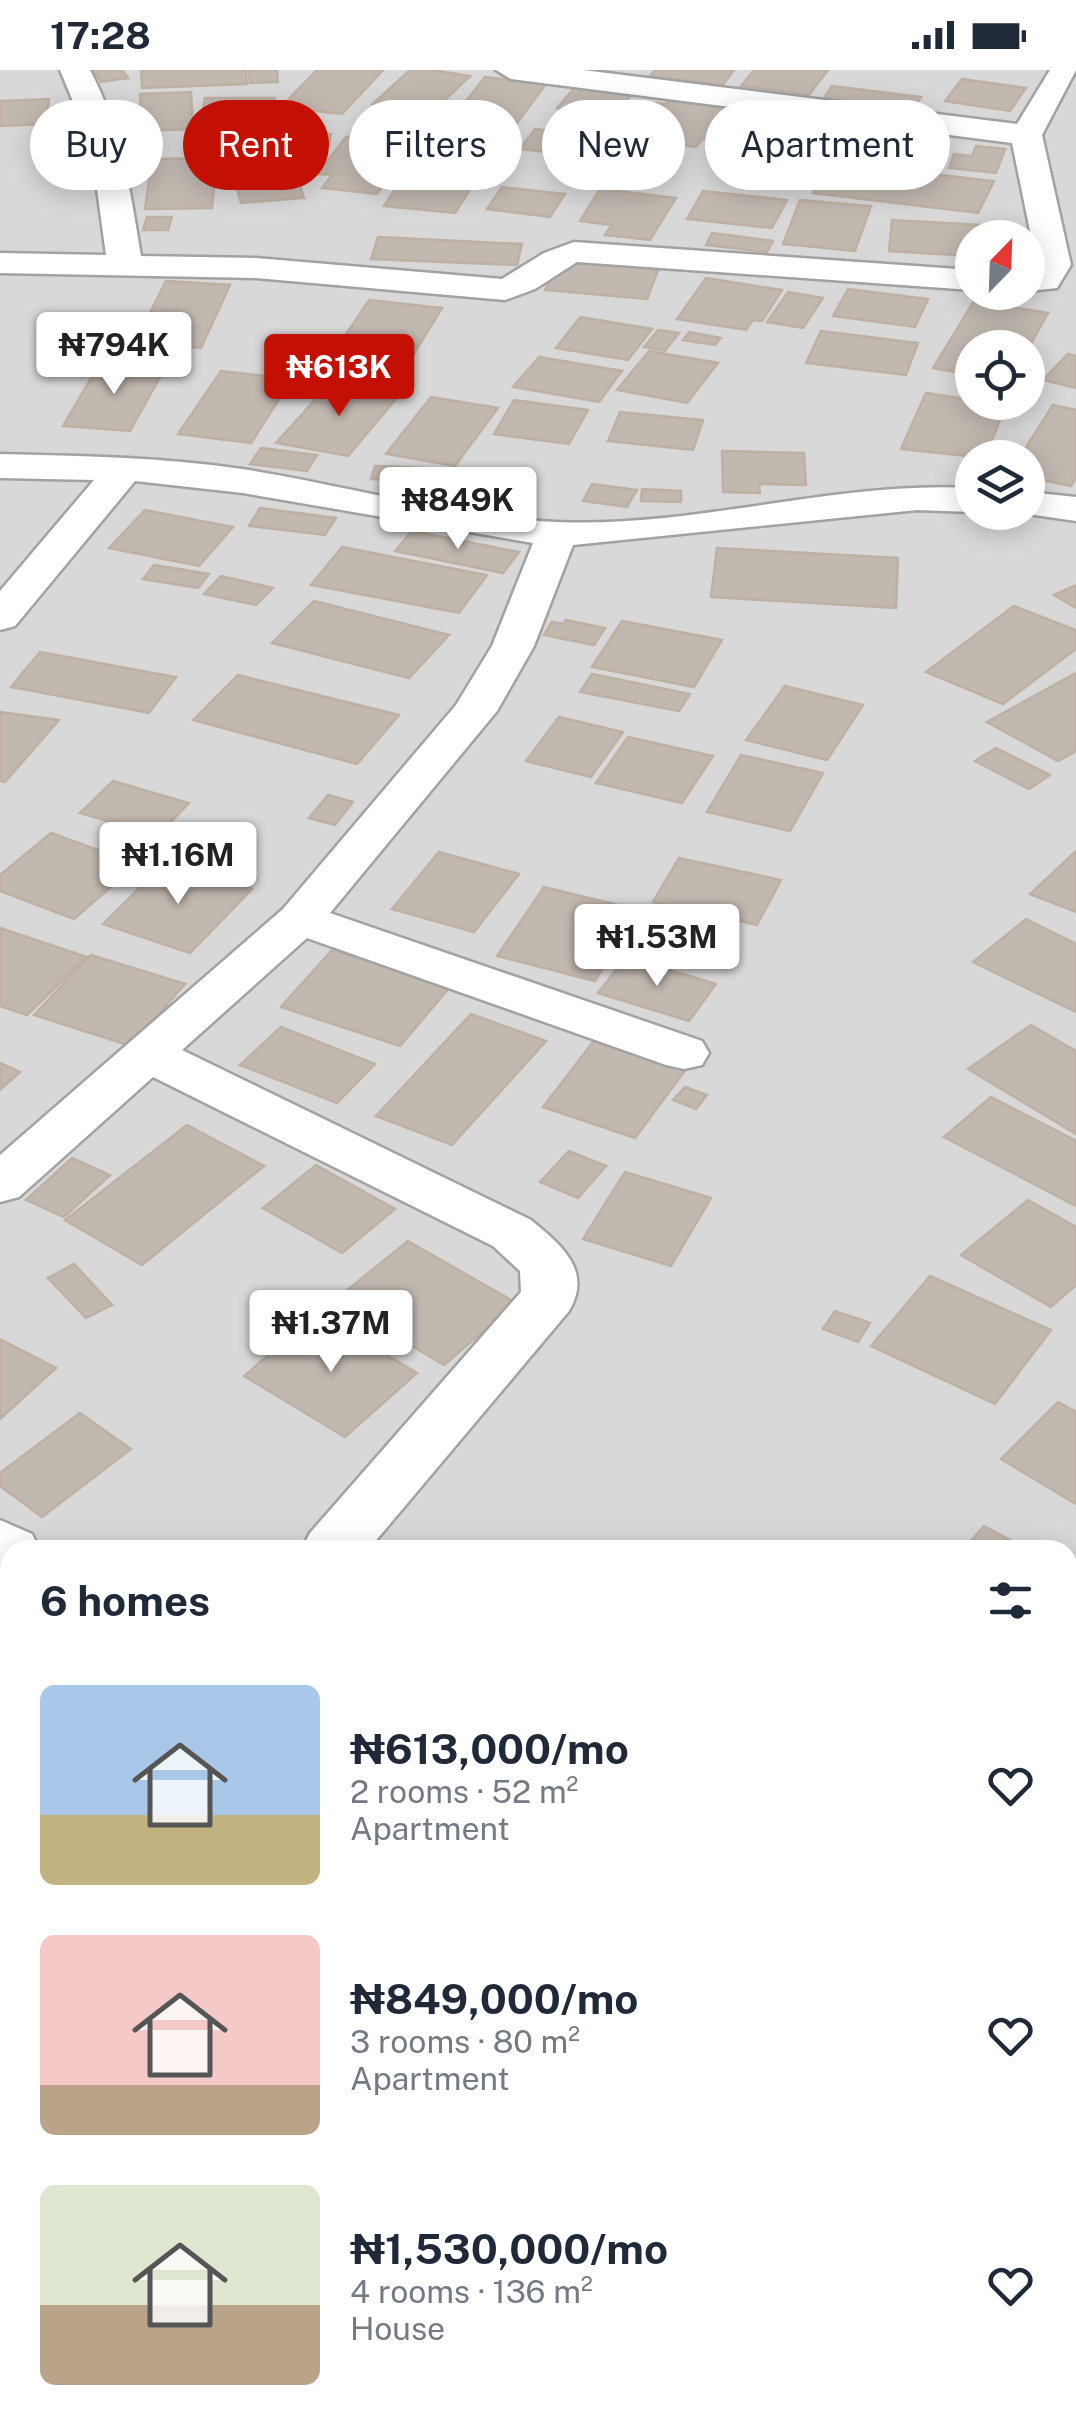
<!DOCTYPE html>
<html lang="en">
<head>
<meta charset="utf-8">
<style>
	:root { --surface:#fff; --page:#f2f2f3; --text:#1f2937; --muted:#747a83; --accent:#c41002 }
	body { margin:0; font-family:"Public Sans",sans-serif; background:var(--page); color:var(--text); height:100vh; display:flex; flex-direction:column; font-size:38px; white-space:nowrap }
	* { box-sizing:border-box; margin:0 }
	p { font-size:32px; color:var(--muted) }
	.icon { flex:none; width:55px; height:55px; fill:none; stroke:currentColor; stroke-width:2; stroke-linecap:round; stroke-linejoin:round }
	.map { position:relative; flex:1; overflow:hidden }
	.side { position:absolute; left:0px; top:1470px; width:1078px; height:892px; display:flex; flex-direction:column; background:var(--surface); border-radius:30px 30px 0 0; box-shadow:0 5px 25px #0003 }
	.side>* { flex:none }
	.guide { position:absolute; left:30px; top:30px; width:1018px; height:90px; display:flex; gap:20px }
	.needle { width:65px; rotate:23deg }
	.controls { position:absolute; left:955px; top:150px; display:grid; gap:20px }
	.controls a { display:grid; place-items:center; width:90px; height:90px; border-radius:50%; background:var(--surface); box-shadow:0 5px 25px #0003; font-size:50px }
	.price { position:absolute; translate:-50% -85px; padding:0 22px; border-radius:10px; background:#fff; color:#222; font-size:32px; line-height:65px; filter:drop-shadow(0 2px 5px #0008) }
	.price::after { content:''; position:absolute; left:50%; top:60px; width:30px; height:22px; margin-left:-15px; background:inherit; clip-path:polygon(0 0,100% 0,50% 100%) }
	.price.active { background:var(--accent); color:#fff }
	ul { padding:0; list-style:none }
	li { display:flex; align-items:center; gap:30px; height:250px; padding:0 40px }
	li span { display:grid; place-items:center; flex:none; width:280px; height:200px; border-radius:15px; color:#555 }
	li>.icon { margin-inline-start:auto }
	span .icon { width:120px; height:120px; fill:#fffc; stroke-width:1 }
	li b { font-size:42px }
	h2 { display:flex; justify-content:space-between; align-items:center; height:120px; padding:0 40px; font-size:42px }
	.chip { padding:0 35px; border-radius:45px; background:var(--surface); box-shadow:0 5px 25px #0003; font-size:35px; line-height:90px }
	.chip.active { background:var(--accent); color:#fff }
	.status { display:flex; justify-content:space-between; align-items:center; height:70px; padding:0 50px; background:var(--surface); direction:ltr }
	.status svg { height:28px; fill:currentColor }
	.map>svg:first-child { display:block }
	.residential { fill:#d9d8d8; fill-rule:evenodd }
	.building { fill:#c1b8b0; stroke:#beb1a3; stroke-width:2.5 }
	.lines { fill:none; stroke-linecap:round; stroke-linejoin:round }
	.street-casing { stroke:#a2a2a2; stroke-width:5 }
	.street { fill:#fff; fill-rule:evenodd }
</style>
</head>
<body>
<div class="status"><b>17:28</b><svg viewBox="0 0 49 12"><path d="M0 12V9h3v3zM5 12V6h3v6zM10 12V3h3v9zM15 12V0h3v12zM26 1h20v11H26zM47 4h2v5h-2z"/></svg></div>
<div class="map">
<svg width="1076" height="2361" viewBox="0 0 1076 2361">
	<rect width="100%" height="100%" fill="#edeae0"/>
	<!-- residential -->
	<path class="residential" d="M0,0H1076V2361H0ZM972,168H1028V222H972ZM972,278H1028V332H972ZM972,388H1028V442H972ZM10,1480H1068V2352H10Z"/>
	<!-- building -->
	<g class="building">
		<polygon points="93,0 122,0 128,8 101,12"/>
		<polygon points="141,0 246,0 247,14 142,18"/>
		<polygon points="249,0 277,0 278,12 250,13"/>
		<polygon points="317,0 383,0 342,44 281,37"/>
		<polygon points="410,0 431,0 470,6 431,43 373,34"/>
		<polygon points="655,0 734,0 723,15 650,6"/>
		<polygon points="754,0 828,0 809,25 741,16"/>
		<polygon points="485,7 546,14 514,57 451,50"/>
		<polygon points="962,9 1026,18 1010,41 945,31"/>
		<polygon points="832,16 921,27 913,40 824,28"/>
		<polygon points="575,17 632,24 615,46 557,38"/>
		<polygon points="191,22 193,59 141,61 140,24"/>
		<polygon points="205,28 275,28 267,77 197,78"/>
		<polygon points="49,29 46,54 0,56 0,31"/>
		<polygon points="669,29 734,38 711,70 702,69 696,77 641,70 649,60 636,58 655,33 666,34"/>
		<polygon points="755,39 820,47 791,99 724,92"/>
		<polygon points="868,55 943,65 926,94 849,84"/>
		<polygon points="535,59 597,66 583,86 520,79"/>
		<polygon points="301,64 331,64 329,75 299,75"/>
		<polygon points="346,67 414,75 377,124 322,118 332,105 317,104"/>
		<polygon points="425,75 494,82 455,143 384,136"/>
		<polygon points="976,76 1005,79 996,103 949,98 954,84 972,86"/>
		<polygon points="602,77 639,82 635,91 597,86"/>
		<polygon points="217,88 212,138 145,139 152,89"/>
		<polygon points="291,89 304,128 241,133 230,94"/>
		<polygon points="831,93 994,111 978,143 813,123"/>
		<polygon points="502,117 565,124 550,147 487,139"/>
		<polygon points="600,119 676,128 650,170 605,165 612,155 580,151"/>
		<polygon points="703,121 787,130 772,158 687,149"/>
		<polygon points="800,130 871,136 855,181 783,174"/>
		<polygon points="147,147 172,147 168,160 143,160"/>
		<polygon points="892,150 998,156 998,168 972,168 972,186 889,181"/>
		<polygon points="712,163 773,171 767,182 706,175"/>
		<polygon points="378,167 522,174 517,195 371,189"/>
		<polygon points="559,190 659,198 647,229 545,220"/>
		<polygon points="706,208 782,220 762,251 753,250 746,260 677,249"/>
		<polygon points="166,211 230,215 201,278 134,274"/>
		<polygon points="848,219 928,229 915,257 833,246"/>
		<polygon points="788,222 823,228 803,258 767,252"/>
		<polygon points="369,230 442,238 404,300 328,291"/>
		<polygon points="974,231 1048,243 1028,279 972,278 972,305 933,298"/>
		<polygon points="580,247 652,259 628,290 556,278"/>
		<polygon points="658,260 679,263 665,281 644,277"/>
		<polygon points="821,261 918,273 906,305 806,293"/>
		<polygon points="689,262 721,268 715,275 683,270"/>
		<polygon points="649,281 718,293 687,333 617,320"/>
		<polygon points="1068,284 1076,286 1076,318 1043,310"/>
		<polygon points="539,287 622,301 599,332 513,317"/>
		<polygon points="100,293 165,298 130,361 63,356"/>
		<polygon points="221,301 292,309 251,373 178,364"/>
		<polygon points="332,311 401,323 348,386 276,373"/>
		<polygon points="926,323 1006,335 985,388 901,379"/>
		<polygon points="431,327 498,338 455,396 386,384"/>
		<polygon points="514,330 588,340 569,374 494,364"/>
		<polygon points="1053,335 1076,340 1076,408 1071,416 1028,407 1028,388 1019,388"/>
		<polygon points="620,342 703,350 693,380 608,371"/>
		<polygon points="261,378 317,385 307,401 250,394"/>
		<polygon points="722,381 804,383 806,415 759,414 760,423 723,422"/>
		<polygon points="375,396 421,398 417,411 371,409"/>
		<polygon points="592,414 637,420 627,437 583,431"/>
		<polygon points="642,419 681,421 681,432 641,431"/>
		<polygon points="260,438 336,448 325,465 249,456"/>
		<polygon points="145,440 233,457 199,496 109,478"/>
		<polygon points="412,461 519,482 503,503 395,481"/>
		<polygon points="342,477 487,505 459,543 311,515"/>
		<polygon points="717,478 898,488 896,538 711,527"/>
		<polygon points="154,495 209,504 198,518 143,509"/>
		<polygon points="221,506 273,518 256,535 204,524"/>
		<polygon points="1076,515 1076,538 1054,525"/>
		<polygon points="314,531 449,565 409,608 272,573"/>
		<polygon points="1014,536 1076,560 1076,579 1003,634 926,602"/>
		<polygon points="566,550 605,558 594,575 544,565 552,552 563,554"/>
		<polygon points="622,551 722,570 694,617 592,597"/>
		<polygon points="40,582 176,607 149,643 11,617"/>
		<polygon points="1076,603 1076,681 1058,691 987,652"/>
		<polygon points="592,604 690,624 679,641 580,622"/>
		<polygon points="238,605 399,645 357,694 193,650"/>
		<polygon points="785,616 863,635 827,690 746,670"/>
		<polygon points="0,642 59,650 5,712 0,711"/>
		<polygon points="559,647 623,662 591,707 526,691"/>
		<polygon points="628,667 713,686 682,733 596,713"/>
		<polygon points="996,678 1050,705 1029,719 975,691"/>
		<polygon points="741,685 823,703 790,761 707,742"/>
		<polygon points="113,711 189,733 157,766 80,743"/>
		<polygon points="328,725 353,732 335,755 309,748"/>
		<polygon points="51,763 137,794 74,849 0,821 0,805"/>
		<polygon points="1076,781 1076,842 1030,824"/>
		<polygon points="439,782 519,804 474,862 392,839"/>
		<polygon points="679,788 781,810 757,855 653,832"/>
		<polygon points="166,792 252,819 190,883 103,854"/>
		<polygon points="544,817 639,840 595,911 497,886"/>
		<polygon points="1026,849 1076,874 1076,942 973,892"/>
		<polygon points="0,858 87,887 27,945 0,936"/>
		<polygon points="332,880 450,917 400,976 281,937"/>
		<polygon points="91,885 185,914 131,976 34,945"/>
		<polygon points="626,887 716,914 689,951 598,923"/>
		<polygon points="471,944 546,971 452,1075 376,1046"/>
		<polygon points="1031,955 1076,981 1076,1064 968,999"/>
		<polygon points="281,957 375,994 337,1033 240,995"/>
		<polygon points="596,968 687,998 635,1068 543,1037"/>
		<polygon points="0,993 20,1002 0,1020"/>
		<polygon points="685,1017 707,1025 696,1039 673,1030"/>
		<polygon points="991,1027 1076,1071 1076,1136 944,1067"/>
		<polygon points="187,1055 264,1096 142,1195 65,1150"/>
		<polygon points="569,1081 606,1096 578,1128 540,1112"/>
		<polygon points="72,1088 110,1105 64,1147 26,1130"/>
		<polygon points="316,1095 395,1139 342,1183 263,1138"/>
		<polygon points="625,1102 711,1128 671,1196 583,1169"/>
		<polygon points="1028,1130 1076,1157 1076,1215 1051,1237 961,1185"/>
		<polygon points="408,1171 516,1233 444,1295 335,1230"/>
		<polygon points="74,1194 112,1235 86,1248 48,1208"/>
		<polygon points="930,1206 1051,1260 995,1334 871,1276"/>
		<polygon points="835,1241 870,1253 858,1272 823,1259"/>
		<polygon points="317,1244 417,1303 345,1367 244,1306"/>
		<polygon points="0,1269 56,1298 0,1349"/>
		<polygon points="1058,1332 1076,1342 1076,1434 1001,1389"/>
		<polygon points="80,1343 131,1379 42,1447 0,1416 0,1403"/>
		<polygon points="984,1456 1028,1480 963,1480"/>
		<polygon points="1068,1502 1076,1507 1076,1640 1068,1635"/>
		<polygon points="0,1552 10,1558 10,1583 0,1593"/>
		<polygon points="10,1607 10,1755 0,1748 0,1617"/>
		<polygon points="10,1816 10,1855 0,1848 0,1826"/>
		<polygon points="10,1862 10,1937 0,1929 0,1872"/>
		<polygon points="10,1989 10,2188 0,2181 0,2001"/>
		<polygon points="680,2352 820,2352 816,2361 683,2361 678,2359"/>
	</g>
	<g class="lines">
		<!-- street casing -->
		<g class="street-casing">
			<g id="street">
				<path d="M60,0H90C122,61 130,119 141,186L256,188L502,209L544,183L574,172L972,200V220L577,192L535,219L505,230L256,208L0,203V183L106,185L91,75Z"/>
				<polygon points="496,0 583,0 1017,54 1050,0 1076,0 1042,65 1071,195 1057,218 1020,222 1028,222 1028,204 1037,195 1012,73 511,9"/>
				<path d="M0,384C81,386 162,387 242,399C347,415 451,447 557,452C696,458 833,411 972,418V442L917,440L573,475L534,576L497,641L330,843L702,971L709,983L702,995L684,999L666,995L307,868L182,980L531,1150C561,1175 593,1200 569,1241L368,1480H301L310,1463L521,1222L520,1201L493,1176L153,1007L19,1127L0,1132V1085L283,839L456,635L492,576L533,473L243,423L135,411L15,556L0,560V521L94,410L0,408Z"/>
				<polygon points="1028,422 1076,427 1076,451 1015,442 1028,442"/>
				<polygon points="0,1450 32,1464 40,1480 10,1480 10,1505 0,1502"/>
				<polygon points="1076,1768 1076,1836 1068,1839 1068,1771"/>
				<polygon points="878,2352 958,2352 957,2361 877,2361"/>
			</g>
		</g>
		<!-- street -->
		<use href="#street" class="street"/>
	</g>
</svg>
<div class="controls">
<a><svg class="needle" viewBox="-14 -14 28 28"><path d="M0-13l5 13h-10z" fill="#e53935"/><path d="M0 13l5-13h-10z" fill="#747a83"/></svg></a>
<a><svg class="icon" aria-label="locate" viewBox="0 0 24 24"><circle cx="12" cy="12" r="6"/><path d="M12 2v4M12 18v4M2 12h4M18 12h4"/></svg></a>
<a><svg class="icon" aria-label="layers" viewBox="0 0 24 24"><path d="M12 4l9 5-9 5-9-5zM3 14l9 5 9-5"/></svg></a>
</div>
<b class="price" style="left:114px;top:327px">₦794K</b>
<b class="price active" style="left:339px;top:349px">₦613K</b>
<b class="price" style="left:458px;top:482px">₦849K</b>
<b class="price" style="left:178px;top:837px">₦1.16M</b>
<b class="price" style="left:657px;top:919px">₦1.53M</b>
<b class="price" style="left:331px;top:1305px">₦1.37M</b>
<div class="guide">
<a class="chip">Buy</a>
<a class="chip active">Rent</a>
<a class="chip">Filters</a>
<a class="chip">New</a>
<a class="chip">Apartment</a>
</div>
<section class="side">
<h2>6 homes<svg class="icon" aria-label="filters" viewBox="0 0 24 24"><path d="M4 7h16M4 17h16"/><circle cx="9" cy="7" r="2"/><circle cx="15" cy="17" r="2"/></svg></h2>
<ul>
<li><span style="background:linear-gradient(#a9c7e8 65%,#c2b280 0)"><svg class="icon" aria-label="home" viewBox="0 0 24 24"><path d="M3 11l9-7 9 7M6 9v11h12V9"/></svg></span><div><b>₦613,000/mo</b><p>2 rooms · 52 m²</p><p>Apartment</p></div><svg class="icon" aria-label="heart" viewBox="0 0 24 24"><path d="M12 20l-8-8c-3-5 5-10 8-4 3-6 11-1 8 4z"/></svg></li>
<li><span style="background:linear-gradient(#f6c9c9 75%,#b9a48a 0)"><svg class="icon" aria-label="home" viewBox="0 0 24 24"><path d="M3 11l9-7 9 7M6 9v11h12V9"/></svg></span><div><b>₦849,000/mo</b><p>3 rooms · 80 m²</p><p>Apartment</p></div><svg class="icon" aria-label="heart" viewBox="0 0 24 24"><path d="M12 20l-8-8c-3-5 5-10 8-4 3-6 11-1 8 4z"/></svg></li>
<li><span style="background:linear-gradient(#dfe7d0 60%,#b9a48a 0)"><svg class="icon" aria-label="home" viewBox="0 0 24 24"><path d="M3 11l9-7 9 7M6 9v11h12V9"/></svg></span><div><b>₦1,530,000/mo</b><p>4 rooms · 136 m²</p><p>House</p></div><svg class="icon" aria-label="heart" viewBox="0 0 24 24"><path d="M12 20l-8-8c-3-5 5-10 8-4 3-6 11-1 8 4z"/></svg></li>
</ul>
</section>
</div>
</body>
</html>
